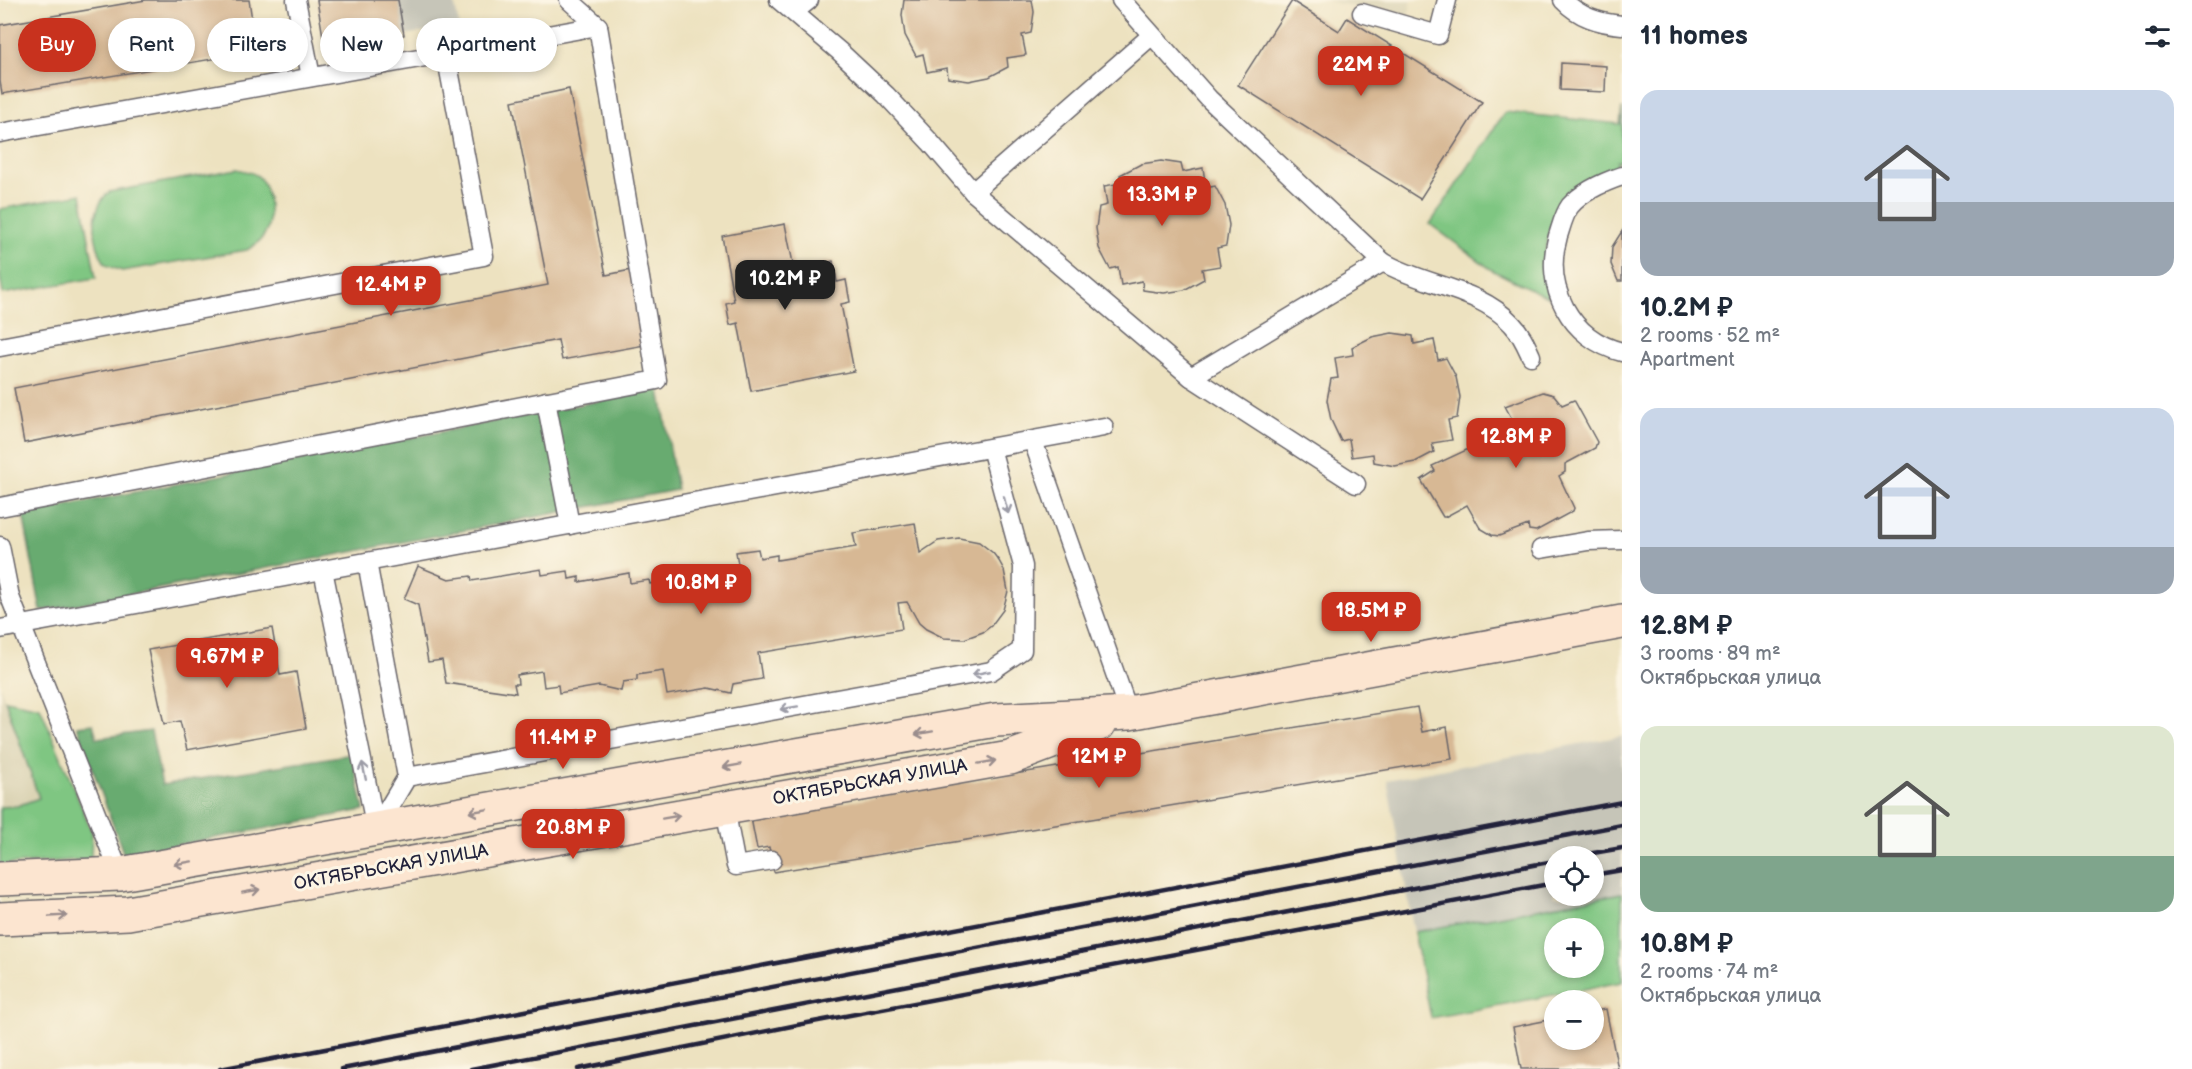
<!DOCTYPE html>
<html lang="en">
<head>
<meta charset="utf-8">
<style>
	:root { --surface:#fff; --page:#f2f2f3; --text:#1f2937; --muted:#747a83; --accent:#c8321e }
	body { margin:0; font-family:"Balsamiq Sans",sans-serif; background:var(--page); color:var(--text); height:100vh; display:flex; flex-direction:column; font-size:22px; white-space:nowrap }
	* { box-sizing:border-box; margin:0 }
	p { font-size:20px; color:var(--muted) }
	.icon { flex:none; width:33px; height:33px; fill:none; stroke:currentColor; stroke-width:2; stroke-linecap:round; stroke-linejoin:round }
	.map { position:relative; flex:1; overflow:hidden }
	.panel { display:flex; flex-direction:column; background:var(--surface); width:570px }
	.panel>* { flex:none }
	.top-card { position:absolute; left:18px; top:18px; width:570px; height:54px; display:flex; gap:12px }
	.controls { position:absolute; left:1544px; top:846px; display:grid; gap:12px }
	.controls a { display:grid; place-items:center; width:60px; height:60px; border-radius:50%; background:var(--surface); box-shadow:0 3px 9px #0003; font-size:30px }
	.price { position:absolute; translate:-50% -51px; padding:0 14px; border-radius:12px; background:var(--accent); color:#fff; font-size:20px; line-height:39px; filter:drop-shadow(0 2px 3px #0008) }
	.price::after { content:''; position:absolute; left:50%; top:36px; width:18px; height:14px; margin-left:-9px; background:inherit; clip-path:polygon(0 0,100% 0,50% 100%) }
	.price.current { background:#222; color:#fff }
	ul { padding:0; list-style:none }
	li { display:grid; align-content:center; gap:12px; height:318px; padding:0 18px }
	li span { display:grid; place-items:center; height:186px; border-radius:18px; color:#555 }
	li>.icon { margin-inline-start:auto }
	span .icon { width:108px; height:108px; fill:#fffc; stroke-width:1 }
	li b { font-size:26px }
	h2 { display:flex; justify-content:space-between; align-items:center; height:72px; padding:0 18px; font-size:26px }
	.pill { padding:0 21px; border-radius:27px; background:var(--surface); box-shadow:0 3px 9px #0003; font-size:21px; line-height:54px }
	.pill.current { background:var(--accent); color:#fff }
	main { display:flex; flex:1; min-height:0 }
	.map>svg:first-child { display:block }
	.built { fill:#dcd4b5 }
	.industrial { fill:#c6c5b8; fill-rule:evenodd }
	.green { fill:#7fc682; stroke:#50745e; stroke-width:1.5; fill-rule:evenodd }
	.forest { fill:#67ab70; stroke:#446656; stroke-width:1.5 }
	.building { fill:#d7b894 }
	.lines { fill:none; stroke-linecap:round; stroke-linejoin:round }
	.service-casing { stroke:#69656a; stroke-width:21 }
	.secondary-casing { stroke:#69656a; stroke-width:36 }
	.service { stroke:#fff; stroke-width:18 }
	.secondary { stroke:#fce5d0; stroke-width:33 }
	.rail { stroke:#22223b; stroke-width:4.5 }
	.oneway { stroke:#9c9ca7 }
	.oneway2 { stroke:#9a8d8d }
	.labels { text-anchor:middle; dominant-baseline:central; stroke-width:6; stroke-linejoin:round; paint-order:stroke }
	.street-label { font-size:18px; fill:#22223b; stroke:#fcf5e5 }
</style>
</head>
<body>
<main>
<div class="map">
<svg width="1622" height="1069" viewBox="0 0 1622 1069">
	<rect width="100%" height="100%" fill="#fcf5e5"/>
	<filter id="ink" filterUnits="userSpaceOnUse"><feTurbulence type="fractalNoise" baseFrequency=".0167" numOctaves="2"/><feDisplacementMap in="SourceGraphic" scale="12" xChannelSelector="R" yChannelSelector="G"/><feConvolveMatrix kernelMatrix="1 2 1 2 8 2 1 2 1" color-interpolation-filters="sRGB"/></filter>
	<filter id="wash" filterUnits="userSpaceOnUse"><feTurbulence type="fractalNoise" baseFrequency=".008" numOctaves="4" result="noise"/><feDisplacementMap in="SourceGraphic" scale="24" xChannelSelector="R" yChannelSelector="G"/><feGaussianBlur stdDeviation="1.35" result="paint"/><feColorMatrix in="noise" values="0 0 0 0 0 0 0 0 0 0 0 0 0 0 0 0 0 1.4 0 .05"/><feComposite in="paint" operator="in"/></filter>
	<g filter="url(#wash)">
		<rect width="100%" height="100%" fill="#ede2c0"/>
		<!-- built -->
		<g class="built">
			<polygon points="1324,0 1412,0 1407,19"/>
			<polygon points="0,685 40,798 17,806 0,807"/>
		</g>
		<!-- industrial -->
		<g class="industrial">
			<polygon points="398,0 454,0 459,26 404,35"/>
			<path d="M1622,736V893L1414,932L1387,780ZM1554,856H1593V896H1554Z"/>
		</g>
		<!-- green -->
		<g class="green">
			<path d="M1622,108V161H1617L1616,169C1554,183 1536,241 1549,298L1492,270L1430,224L1505,112L1620,124Z"/>
			<path d="M237,169C244,171 253,172 259,177C264,183 267,192 268,199C272,222 269,238 247,250L122,271L106,265C92,243 89,210 109,192Z"/>
			<polygon points="81,194 96,278 3,294 0,276 0,209"/>
			<polygon points="5,700 40,707 92,832 91,859 0,865 0,807 17,806 39,798"/>
			<path d="M1622,893V982L1431,1018L1414,932ZM1554,928H1593V968H1554Z"/>
		</g>
		<!-- forest -->
		<g class="forest">
			<polygon points="660,389 677,490 41,611 23,514"/>
			<polygon points="93,724 97,738 151,731 162,785 352,754 364,810 124,855 77,726"/>
		</g>
		<g id="blocks">
			<!-- building -->
			<g class="building">
				<polygon points="146,0 249,0 254,33 216,39 219,58 2,94 0,81 0,25"/>
				<polygon points="317,0 398,0 404,35 325,49"/>
				<polygon points="904,0 1032,0 1034,12 1031,33 1022,35 1026,55 1007,58 1008,67 989,77 969,81 948,78 947,68 927,72 923,54 916,56 905,35 902,15"/>
				<polygon points="1292,1 1339,31 1347,18 1482,102 1420,199 1238,85"/>
				<polygon points="1561,63 1606,66 1605,92 1560,90"/>
				<polygon points="569,89 606,275 631,270 645,345 562,360 558,340 24,443 14,388 548,285 512,101"/>
				<polygon points="1161,161 1181,164 1183,172 1203,168 1206,188 1215,186 1225,205 1229,225 1226,246 1217,248 1220,266 1202,269 1204,279 1184,290 1164,293 1143,290 1142,281 1121,285 1118,267 1110,269 1099,248 1096,228 1099,207 1107,205 1104,186 1122,183 1120,175 1141,164"/>
				<polygon points="785,224 794,268 833,261 837,282 846,280 850,302 841,304 854,371 751,391 738,323 730,325 726,303 734,301 722,236"/>
				<polygon points="1622,231 1622,281 1618,281 1611,264 1612,247"/>
				<polygon points="1392,333 1413,336 1414,344 1434,340 1438,360 1446,358 1456,377 1460,397 1457,418 1448,420 1452,440 1432,443 1434,452 1415,462 1395,466 1374,462 1373,454 1352,457 1349,439 1341,441 1331,420 1327,400 1331,379 1338,378 1335,358 1353,355 1352,347 1372,337"/>
				<polygon points="1543,392 1554,395 1562,405 1574,400 1597,442 1595,448 1565,464 1565,472 1559,476 1574,508 1573,511 1536,531 1529,530 1528,525 1499,536 1492,535 1480,528 1467,505 1445,517 1443,517 1421,480 1435,471 1432,466 1516,427 1505,406"/>
				<polygon points="915,523 920,553 938,541 959,538 979,542 993,553 999,561 1004,570 1008,591 1003,610 991,626 983,632 964,639 944,638 926,629 919,623 907,602 898,603 902,629 758,653 762,679 733,684 731,693 709,688 667,695 663,671 637,675 637,680 623,682 621,691 599,686 559,693 558,685 544,687 542,671 517,675 518,684 514,684 516,693 446,683 442,660 428,662 418,605 404,599 418,566 449,579 471,576 472,581 541,569 542,575 568,571 569,579 579,577 579,582 629,573 630,583 649,580 650,584 665,582 686,591 741,582 736,552 758,549 760,558 777,555 777,560 856,547 853,533"/>
				<polygon points="272,628 280,675 296,672 306,728 187,750 180,721 164,724 148,650"/>
				<polygon points="1417,707 1422,732 1447,727 1452,759 774,872 769,847 757,849 751,818"/>
				<polygon points="1606,1009 1618,1069 1521,1069 1513,1027 1554,1019 1554,1040 1593,1040 1593,1011"/>
			</g>
		</g>
	</g>
	<g filter="url(#ink)">
		<use href="#blocks" fill-opacity="0" stroke="#69656a" stroke-width="1.5"/>
		<g class="lines">
			<!-- service casing -->
			<g class="service-casing">
				<g id="service">
					<polyline points="296,0 311,77"/>
					<polyline points="779,0 839,51 886,95 930,142 973,192 1191,377 1383,262"/>
					<path d="M1121,0L1209,99L1383,262C1424,286 1479,288 1512,324C1521,333 1526,345 1531,356"/>
					<path d="M1563,0C1579,17 1599,23 1622,25"/>
					<polyline points="794,12 809,0"/>
					<polyline points="1362,13 1438,35 1447,0"/>
					<polyline points="0,133 598,26"/>
					<path d="M1622,176C1604,182 1583,191 1570,206C1564,214 1561,227 1558,236C1543,287 1570,339 1622,352"/>
					<polyline points="973,192 1151,36"/>
					<polyline points="0,347 484,256 446,54"/>
					<polyline points="1191,377 1356,484"/>
					<polyline points="546,401 570,525"/>
					<polyline points="1033,441 1129,713"/>
					<polyline points="0,507 657,380 598,26 569,0"/>
					<polyline points="0,546 10,597 120,874"/>
					<polyline points="1541,549 1588,541 1622,540"/>
					<polyline points="367,562 407,777"/>
					<polyline points="323,570 376,829"/>
					<polyline points="0,629 1104,427"/>
					<polyline points="725,808 736,866 772,860"/>
					<polyline points="376,829 407,777 991,671 1022,650 1023,566 991,448"/>
				</g>
			</g>
			<!-- secondary casing -->
			<g class="secondary-casing">
				<g id="secondary">
					<polyline points="0,879 120,874 996,720 1129,713 1622,622"/>
					<polyline points="0,919 128,913 1010,758 1099,724"/>
				</g>
			</g>
			<!-- service -->
			<use href="#service" class="service"/>
			<!-- secondary -->
			<use href="#secondary" class="secondary"/>
			<!-- rail -->
			<g class="rail">
				<polyline points="1576,856 1622,848"/>
				<polyline points="1593,875 1622,870"/>
				<polyline points="220,1069 1622,802"/>
				<polyline points="342,1069 1622,825"/>
				<polyline points="471,1069 1554,861"/>
				<polyline points="578,1069 797,1025 1554,883"/>
			</g>
		</g>
		<!-- one-way arrows -->
		<defs><path id="oneway-shaft" d="M-6 0H5M1.5-3L5.5 0L1.5 3" fill="none" stroke-width="1.6" stroke-linecap="round" stroke-linejoin="round" transform="scale(1.5)"/></defs>
		<g class="oneway">
			<use href="#oneway-shaft" transform="translate(1006 505) rotate(75)"/>
			<use href="#oneway-shaft" transform="translate(981 673) rotate(169)"/>
			<use href="#oneway-shaft" transform="translate(789 708) rotate(170)"/>
			<use href="#oneway-shaft" transform="translate(364 771) rotate(-102)"/>
		</g>
		<g class="oneway2">
			<use href="#oneway-shaft" transform="translate(924 733) rotate(170)"/>
			<use href="#oneway-shaft" transform="translate(987 762) rotate(-10)"/>
			<use href="#oneway-shaft" transform="translate(732 766) rotate(170)"/>
			<use href="#oneway-shaft" transform="translate(478 811) rotate(170)"/>
			<use href="#oneway-shaft" transform="translate(671 817) rotate(-10)"/>
			<use href="#oneway-shaft" transform="translate(183 863) rotate(170)"/>
			<use href="#oneway-shaft" transform="translate(251 891) rotate(-10)"/>
			<use href="#oneway-shaft" transform="translate(58 916) rotate(-3)"/>
		</g>
	</g>
	<g class="labels">
		<!-- street labels -->
		<g class="street-label">
			<text transform="translate(870 782) rotate(-10)">ОКТЯБРЬСКАЯ УЛИЦА</text>
			<text transform="translate(391 867) rotate(-10)">ОКТЯБРЬСКАЯ УЛИЦА</text>
		</g>
	</g>
</svg>
<div class="controls">
<a><svg class="icon" aria-label="locate" viewBox="0 0 24 24"><circle cx="12" cy="12" r="6"/><path d="M12 2v4M12 18v4M2 12h4M18 12h4"/></svg></a>
<a>+</a>
<a>−</a>
</div>
<b class="price" style="left:1361px;top:97px">22M ₽</b>
<b class="price" style="left:1162px;top:227px">13.3M ₽</b>
<b class="price current" style="left:785px;top:311px">10.2M ₽</b>
<b class="price" style="left:391px;top:317px">12.4M ₽</b>
<b class="price" style="left:1516px;top:469px">12.8M ₽</b>
<b class="price" style="left:701px;top:615px">10.8M ₽</b>
<b class="price" style="left:1371px;top:643px">18.5M ₽</b>
<b class="price" style="left:227px;top:689px">9.67M ₽</b>
<b class="price" style="left:563px;top:770px">11.4M ₽</b>
<b class="price" style="left:1099px;top:789px">12M ₽</b>
<b class="price" style="left:573px;top:860px">20.8M ₽</b>
<div class="top-card">
<a class="pill current">Buy</a>
<a class="pill">Rent</a>
<a class="pill">Filters</a>
<a class="pill">New</a>
<a class="pill">Apartment</a>
</div>
</div>
<section class="panel">
<h2>11 homes<svg class="icon" aria-label="filters" viewBox="0 0 24 24"><path d="M4 7h16M4 17h16"/><circle cx="9" cy="7" r="2"/><circle cx="15" cy="17" r="2"/></svg></h2>
<ul>
<li><span style="background:linear-gradient(#c9d6e8 60%,#9aa5b1 0)"><svg class="icon" aria-label="home" viewBox="0 0 24 24"><path d="M3 11l9-7 9 7M6 9v11h12V9"/></svg></span><div><b>10.2M ₽</b><p>2 rooms · 52 m²</p><p>Apartment</p></div></li>
<li><span style="background:linear-gradient(#c9d6e8 75%,#9aa5b1 0)"><svg class="icon" aria-label="home" viewBox="0 0 24 24"><path d="M3 11l9-7 9 7M6 9v11h12V9"/></svg></span><div><b>12.8M ₽</b><p>3 rooms · 89 m²</p><p>Октябрьская улица</p></div></li>
<li><span style="background:linear-gradient(#dfe7d0 70%,#7fa58c 0)"><svg class="icon" aria-label="home" viewBox="0 0 24 24"><path d="M3 11l9-7 9 7M6 9v11h12V9"/></svg></span><div><b>10.8M ₽</b><p>2 rooms · 74 m²</p><p>Октябрьская улица</p></div></li>
</ul>
</section>
</main>
</body>
</html>
